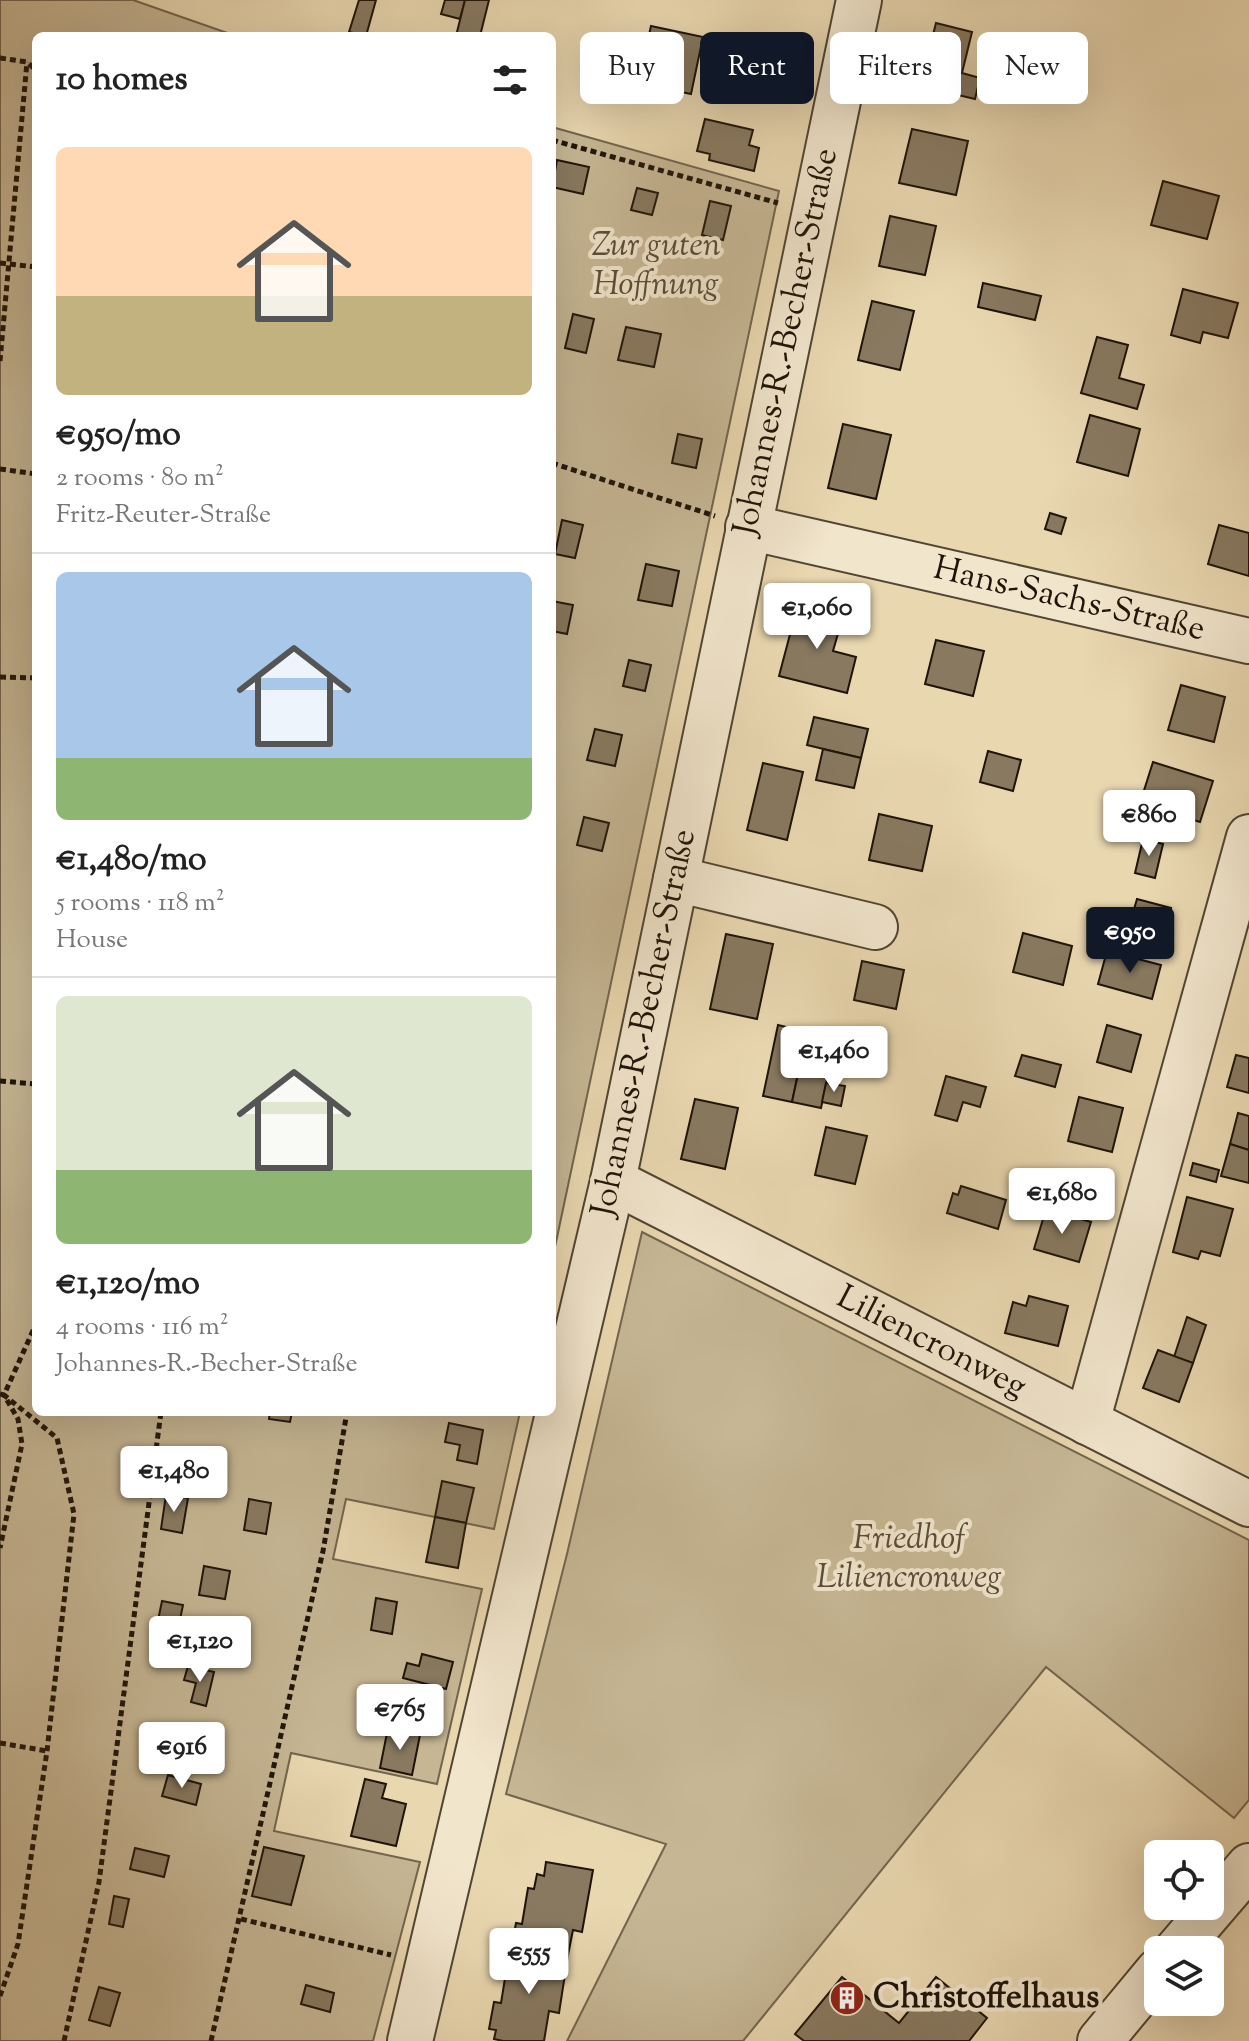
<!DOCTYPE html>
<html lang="en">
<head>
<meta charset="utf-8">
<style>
	:root { --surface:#fff; --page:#f2f2f2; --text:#222; --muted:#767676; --line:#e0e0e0; --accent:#111827 }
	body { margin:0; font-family:"Sorts Mill Goudy",serif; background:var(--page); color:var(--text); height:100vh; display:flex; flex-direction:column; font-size:30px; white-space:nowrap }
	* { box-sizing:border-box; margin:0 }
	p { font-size:26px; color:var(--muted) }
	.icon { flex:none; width:44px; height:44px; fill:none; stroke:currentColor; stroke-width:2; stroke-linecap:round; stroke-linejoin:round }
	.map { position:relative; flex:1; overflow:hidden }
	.side { position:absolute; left:32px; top:32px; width:524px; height:1384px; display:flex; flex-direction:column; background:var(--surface); border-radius:12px; box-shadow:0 8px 32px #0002 }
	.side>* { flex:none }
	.top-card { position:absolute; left:580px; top:32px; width:548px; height:72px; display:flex; gap:16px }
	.fabs { position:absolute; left:1144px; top:1840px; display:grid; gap:16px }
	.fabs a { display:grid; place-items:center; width:80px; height:80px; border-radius:12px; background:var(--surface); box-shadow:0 8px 32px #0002; font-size:40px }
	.price { position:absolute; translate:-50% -68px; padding:0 18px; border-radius:8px; background:#fff; color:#222; font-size:26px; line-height:52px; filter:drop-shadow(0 2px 4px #0008) }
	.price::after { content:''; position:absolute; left:50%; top:48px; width:24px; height:18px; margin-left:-12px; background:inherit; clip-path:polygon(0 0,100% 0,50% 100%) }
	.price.selected { background:var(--accent); color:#fff }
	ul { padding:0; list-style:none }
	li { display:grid; align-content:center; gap:16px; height:424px; padding:0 24px }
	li+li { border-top:2px solid var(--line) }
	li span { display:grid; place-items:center; height:248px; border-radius:12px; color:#555 }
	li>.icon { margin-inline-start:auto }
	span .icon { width:144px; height:144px; fill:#fffc; stroke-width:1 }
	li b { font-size:34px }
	h2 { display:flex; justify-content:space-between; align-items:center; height:96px; padding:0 24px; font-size:34px }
	.chip { padding:0 28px; border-radius:12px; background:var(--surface); box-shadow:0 8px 32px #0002; font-size:28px; line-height:72px }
	.chip.selected { background:var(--accent); color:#fff }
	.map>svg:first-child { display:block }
	.green { fill:#c6b694; stroke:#72654e; stroke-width:2 }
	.building { fill:#887960; stroke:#1e1409; stroke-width:2 }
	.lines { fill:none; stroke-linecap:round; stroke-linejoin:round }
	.minor-casing { stroke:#514533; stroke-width:48 }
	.path { stroke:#1e1409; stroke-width:5; stroke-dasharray:6 4; stroke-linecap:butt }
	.minor { stroke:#f1e5cc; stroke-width:44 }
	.labels { text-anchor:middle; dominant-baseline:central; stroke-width:8; stroke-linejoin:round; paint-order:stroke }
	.park-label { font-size:34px; font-style:italic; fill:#594d3a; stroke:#f1e5cc }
	.street-label { font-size:34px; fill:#1e1409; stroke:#f1e5cc }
	.poi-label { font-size:34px; font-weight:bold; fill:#1e1409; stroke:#f1e5cc; text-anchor:start }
</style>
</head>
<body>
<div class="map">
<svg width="1249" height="2041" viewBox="0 0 1249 2041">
	<rect width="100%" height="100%" fill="#e9d7b0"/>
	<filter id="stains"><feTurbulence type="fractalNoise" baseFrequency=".0025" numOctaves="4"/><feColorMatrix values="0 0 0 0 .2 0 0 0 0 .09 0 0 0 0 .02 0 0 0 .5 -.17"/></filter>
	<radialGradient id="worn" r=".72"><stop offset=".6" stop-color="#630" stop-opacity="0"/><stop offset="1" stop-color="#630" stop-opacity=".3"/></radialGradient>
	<!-- green -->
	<g class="green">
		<polygon points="0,0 133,0 236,36 36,36 36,1412 520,1412 494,1529 346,1499 333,1559 482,1589 437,1784 291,1753 274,1831 420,1862 373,2041 0,2041"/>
		<polygon points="552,127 779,191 552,1261"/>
		<polygon points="642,1232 1249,1540 1249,1800 1234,1818 1046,1667 743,2041 567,2041 666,1844 506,1794 567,1554"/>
	</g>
	<!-- building -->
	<g class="building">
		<polygon points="359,0 376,0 366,36 349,32"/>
		<polygon points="445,0 465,0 460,19 441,14"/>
		<polygon points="465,0 489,0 480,36 456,36"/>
		<polygon points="936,23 972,32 962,73 980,78 975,99 920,86"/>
		<polygon points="651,26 703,37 691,94 638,83"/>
		<polygon points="705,119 753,130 749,145 759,148 754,171 709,160 710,154 697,151"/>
		<polygon points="912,129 968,141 956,195 899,183"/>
		<polygon points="557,160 589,167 583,194 552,187"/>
		<polygon points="1163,181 1219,196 1207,239 1151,225"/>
		<polygon points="637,188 658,193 652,215 631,210"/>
		<polygon points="710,201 731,206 723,240 702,235"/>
		<polygon points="890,216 936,226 925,275 879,266"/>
		<polygon points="983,283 1041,296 1035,320 978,307"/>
		<polygon points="1183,289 1238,303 1228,338 1203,332 1200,343 1171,335"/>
		<polygon points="872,301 914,311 900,370 858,360"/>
		<polygon points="573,314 594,319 586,353 565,348"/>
		<polygon points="626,327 661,334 654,367 618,360"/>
		<polygon points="1097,337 1128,345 1119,378 1144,385 1137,409 1081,393"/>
		<polygon points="1090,415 1140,429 1128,476 1077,462"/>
		<polygon points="843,424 891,435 876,499 828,488"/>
		<polygon points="678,434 702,439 696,468 672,463"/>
		<polygon points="1050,513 1066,518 1061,534 1045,529"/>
		<polygon points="562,520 583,525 575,558 555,554"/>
		<polygon points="1219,525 1249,533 1249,576 1208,564"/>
		<polygon points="646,564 679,571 672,606 638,600"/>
		<polygon points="552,601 573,605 567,634 552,631"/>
		<polygon points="798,604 843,616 833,651 856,657 847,693 779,676"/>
		<polygon points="936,640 984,651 973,696 925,684"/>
		<polygon points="629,660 651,665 645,691 623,686"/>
		<polygon points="1181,685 1225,697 1214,742 1168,730"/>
		<polygon points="814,717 868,729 861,758 807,745"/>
		<polygon points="595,729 622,735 615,766 587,760"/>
		<polygon points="823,749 861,758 854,788 816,780"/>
		<polygon points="988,751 1021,760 1013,791 980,782"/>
		<polygon points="1153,762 1213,781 1200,822 1140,803"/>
		<polygon points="763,763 803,772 787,840 747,830"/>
		<polygon points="879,814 932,826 922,871 869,860"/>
		<polygon points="584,817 609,823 602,851 577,845"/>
		<polygon points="1143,839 1163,844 1155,878 1135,873"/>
		<polygon points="1137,899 1171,908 1165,932 1130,923"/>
		<polygon points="1023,933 1072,946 1063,985 1013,972"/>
		<polygon points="726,934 773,944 757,1019 710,1009"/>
		<polygon points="1107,951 1161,965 1152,999 1098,984"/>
		<polygon points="862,961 904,970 896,1009 854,1000"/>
		<polygon points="778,1025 807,1032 792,1102 763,1096"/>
		<polygon points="1107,1025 1141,1035 1131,1072 1097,1062"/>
		<polygon points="807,1032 836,1038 821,1108 792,1102"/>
		<polygon points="1022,1055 1061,1065 1055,1087 1015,1076"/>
		<polygon points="1236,1055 1249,1058 1249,1093 1227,1087"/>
		<polygon points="946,1076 986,1087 980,1107 963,1102 957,1121 935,1115"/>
		<polygon points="826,1083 845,1086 841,1106 822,1102"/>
		<polygon points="1079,1097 1123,1108 1112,1152 1068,1141"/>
		<polygon points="695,1099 738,1108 725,1169 681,1159"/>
		<polygon points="1238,1113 1249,1116 1249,1150 1230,1144"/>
		<polygon points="826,1127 867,1136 855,1184 815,1175"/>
		<polygon points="1230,1144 1249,1150 1249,1183 1221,1176"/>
		<polygon points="1193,1163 1219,1170 1216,1182 1190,1175"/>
		<polygon points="961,1186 1006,1200 998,1229 947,1213 953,1193 958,1195"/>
		<polygon points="1187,1197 1233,1209 1220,1256 1201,1251 1198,1259 1173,1252"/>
		<polygon points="1046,1209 1091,1222 1079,1262 1034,1249"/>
		<polygon points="1029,1296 1068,1306 1058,1346 1005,1333 1013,1302 1026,1306"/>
		<polygon points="1187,1317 1206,1325 1193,1363 1174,1357"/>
		<polygon points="1158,1350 1193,1363 1179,1402 1143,1388"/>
		<polygon points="270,1412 292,1412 290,1422 269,1419"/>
		<polygon points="449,1423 483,1430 477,1464 457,1460 460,1445 445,1442"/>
		<polygon points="442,1481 474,1488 466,1523 435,1517"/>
		<polygon points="166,1495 188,1498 182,1533 161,1529"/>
		<polygon points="249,1499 271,1503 266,1534 244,1530"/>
		<polygon points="435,1517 466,1523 458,1568 426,1562"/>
		<polygon points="204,1566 230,1571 225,1599 199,1595"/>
		<polygon points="376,1598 397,1602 392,1634 371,1630"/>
		<polygon points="162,1601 183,1605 176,1639 155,1635"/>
		<polygon points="422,1654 453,1662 446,1689 403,1678 407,1663 419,1666"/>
		<polygon points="188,1666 214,1672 206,1706 191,1702 196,1683 184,1680"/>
		<polygon points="388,1728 420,1735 412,1775 380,1768"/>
		<polygon points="168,1775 201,1784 196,1805 162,1796"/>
		<polygon points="365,1779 386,1784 382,1798 406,1804 396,1846 351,1836"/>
		<polygon points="264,1847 304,1856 291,1905 252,1896"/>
		<polygon points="135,1848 169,1856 164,1877 130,1869"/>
		<polygon points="546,1862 593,1870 582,1932 573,1930 568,1955 512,1945 516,1923 522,1924 528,1888 534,1889 537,1874 544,1876"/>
		<polygon points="114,1896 129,1899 123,1927 109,1924"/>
		<polygon points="519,1947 568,1955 559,2013 549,2011 544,2041 503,2041 494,2039 496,2030 489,2029 494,2002 501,2003 507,1966 516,1968"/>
		<polygon points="842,1977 899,2023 936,1977 987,2018 969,2041 804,2041 795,2034"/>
		<polygon points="306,1985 334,1993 330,2012 301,2004"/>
		<polygon points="99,1987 120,1993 110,2026 89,2020"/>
	</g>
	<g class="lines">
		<!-- minor casing -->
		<g class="minor-casing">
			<g id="minor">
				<polyline points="748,527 1249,641"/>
				<polyline points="676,879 875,927"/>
				<polyline points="613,1181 1249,1504"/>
				<polyline points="1087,1422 1249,837"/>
				<polyline points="1177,1950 1249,1866"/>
				<polyline points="410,2041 613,1181 859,0"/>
				<polyline points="1100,2041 1158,1971"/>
			</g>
		</g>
		<!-- path -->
		<g class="path">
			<polyline points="0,58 27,62 36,70"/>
			<polyline points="552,140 778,203"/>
			<polyline points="0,263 36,267"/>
			<polyline points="0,361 27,62"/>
			<polyline points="552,463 715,516"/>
			<polyline points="0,469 36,474"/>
			<polyline points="0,677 36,678"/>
			<polyline points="0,1081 36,1084"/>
			<polyline points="0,1394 4,1395 18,1419 22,1444 0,1548"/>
			<polyline points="0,1743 47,1751"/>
			<polyline points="241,1919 391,1955"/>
			<polyline points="0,1996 18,1944 47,1751 74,1514 57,1438 4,1395 36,1324"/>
			<polyline points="64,2041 99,1882 161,1412"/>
			<polyline points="211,2041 323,1551 347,1412"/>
		</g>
		<!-- minor -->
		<use href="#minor" class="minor"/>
	</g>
	<!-- icons -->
	<defs>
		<g id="building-disc" transform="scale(1.8)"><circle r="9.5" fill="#8f2418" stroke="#f1e5cc"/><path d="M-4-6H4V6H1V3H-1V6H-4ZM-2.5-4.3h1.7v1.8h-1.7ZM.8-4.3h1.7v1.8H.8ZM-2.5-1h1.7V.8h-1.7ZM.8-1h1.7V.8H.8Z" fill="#fff"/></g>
	</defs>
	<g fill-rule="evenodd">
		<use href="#building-disc" x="847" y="1998"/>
	</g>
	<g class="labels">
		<!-- park labels -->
		<g class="park-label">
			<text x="656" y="246">Zur guten<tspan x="656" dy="39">Hoffnung</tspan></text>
			<text x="909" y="1539">Friedhof<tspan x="909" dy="39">Liliencronweg</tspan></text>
		</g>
		<!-- street labels -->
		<g class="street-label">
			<text transform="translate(787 342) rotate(-78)">Johannes-R.-Becher-Straße</text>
			<text transform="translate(1069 600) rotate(13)">Hans-Sachs-Straße</text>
			<text transform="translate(645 1023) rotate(-78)">Johannes-R.-Becher-Straße</text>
			<text transform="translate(931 1343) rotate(27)">Liliencronweg</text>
		</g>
		<!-- poi labels -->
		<g class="poi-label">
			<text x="873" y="1998">Christoffelhaus</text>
		</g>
	</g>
	<rect width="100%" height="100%" filter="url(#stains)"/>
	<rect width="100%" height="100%" fill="url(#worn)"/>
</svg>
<div class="fabs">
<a><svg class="icon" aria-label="locate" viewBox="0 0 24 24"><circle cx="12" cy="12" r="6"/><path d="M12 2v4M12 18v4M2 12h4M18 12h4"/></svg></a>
<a><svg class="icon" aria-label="layers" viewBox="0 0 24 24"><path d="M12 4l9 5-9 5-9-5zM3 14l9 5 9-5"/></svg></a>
</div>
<b class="price" style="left:817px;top:651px">€1,060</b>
<b class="price" style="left:1149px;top:858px">€860</b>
<b class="price selected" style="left:1130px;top:975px">€950</b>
<b class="price" style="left:834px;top:1094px">€1,460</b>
<b class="price" style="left:1062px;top:1236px">€1,680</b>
<b class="price" style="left:174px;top:1514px">€1,480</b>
<b class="price" style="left:200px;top:1684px">€1,120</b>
<b class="price" style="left:400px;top:1752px">€765</b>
<b class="price" style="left:182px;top:1790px">€916</b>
<b class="price" style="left:529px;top:1996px">€555</b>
<div class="top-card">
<a class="chip">Buy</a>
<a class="chip selected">Rent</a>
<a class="chip">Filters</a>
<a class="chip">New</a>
</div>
<section class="side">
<h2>10 homes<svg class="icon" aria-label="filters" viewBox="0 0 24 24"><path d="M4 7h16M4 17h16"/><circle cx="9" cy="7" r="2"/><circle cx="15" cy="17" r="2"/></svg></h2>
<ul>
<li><span style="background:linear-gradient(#ffd9b3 60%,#c2b280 0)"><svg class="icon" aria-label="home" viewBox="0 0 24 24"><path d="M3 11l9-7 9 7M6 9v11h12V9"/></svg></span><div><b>€950/mo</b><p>2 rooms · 80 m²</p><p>Fritz-Reuter-Straße</p></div></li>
<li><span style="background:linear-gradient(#a9c7e8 75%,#8fb573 0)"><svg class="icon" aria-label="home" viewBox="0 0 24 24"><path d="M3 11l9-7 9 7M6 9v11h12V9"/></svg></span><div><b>€1,480/mo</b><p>5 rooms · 118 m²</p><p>House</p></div></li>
<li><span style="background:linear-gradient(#dfe7d0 70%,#8fb573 0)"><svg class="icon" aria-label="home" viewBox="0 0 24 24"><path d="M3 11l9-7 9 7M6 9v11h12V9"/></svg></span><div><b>€1,120/mo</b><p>4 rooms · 116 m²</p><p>Johannes-R.-Becher-Straße</p></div></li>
</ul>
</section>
</div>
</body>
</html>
